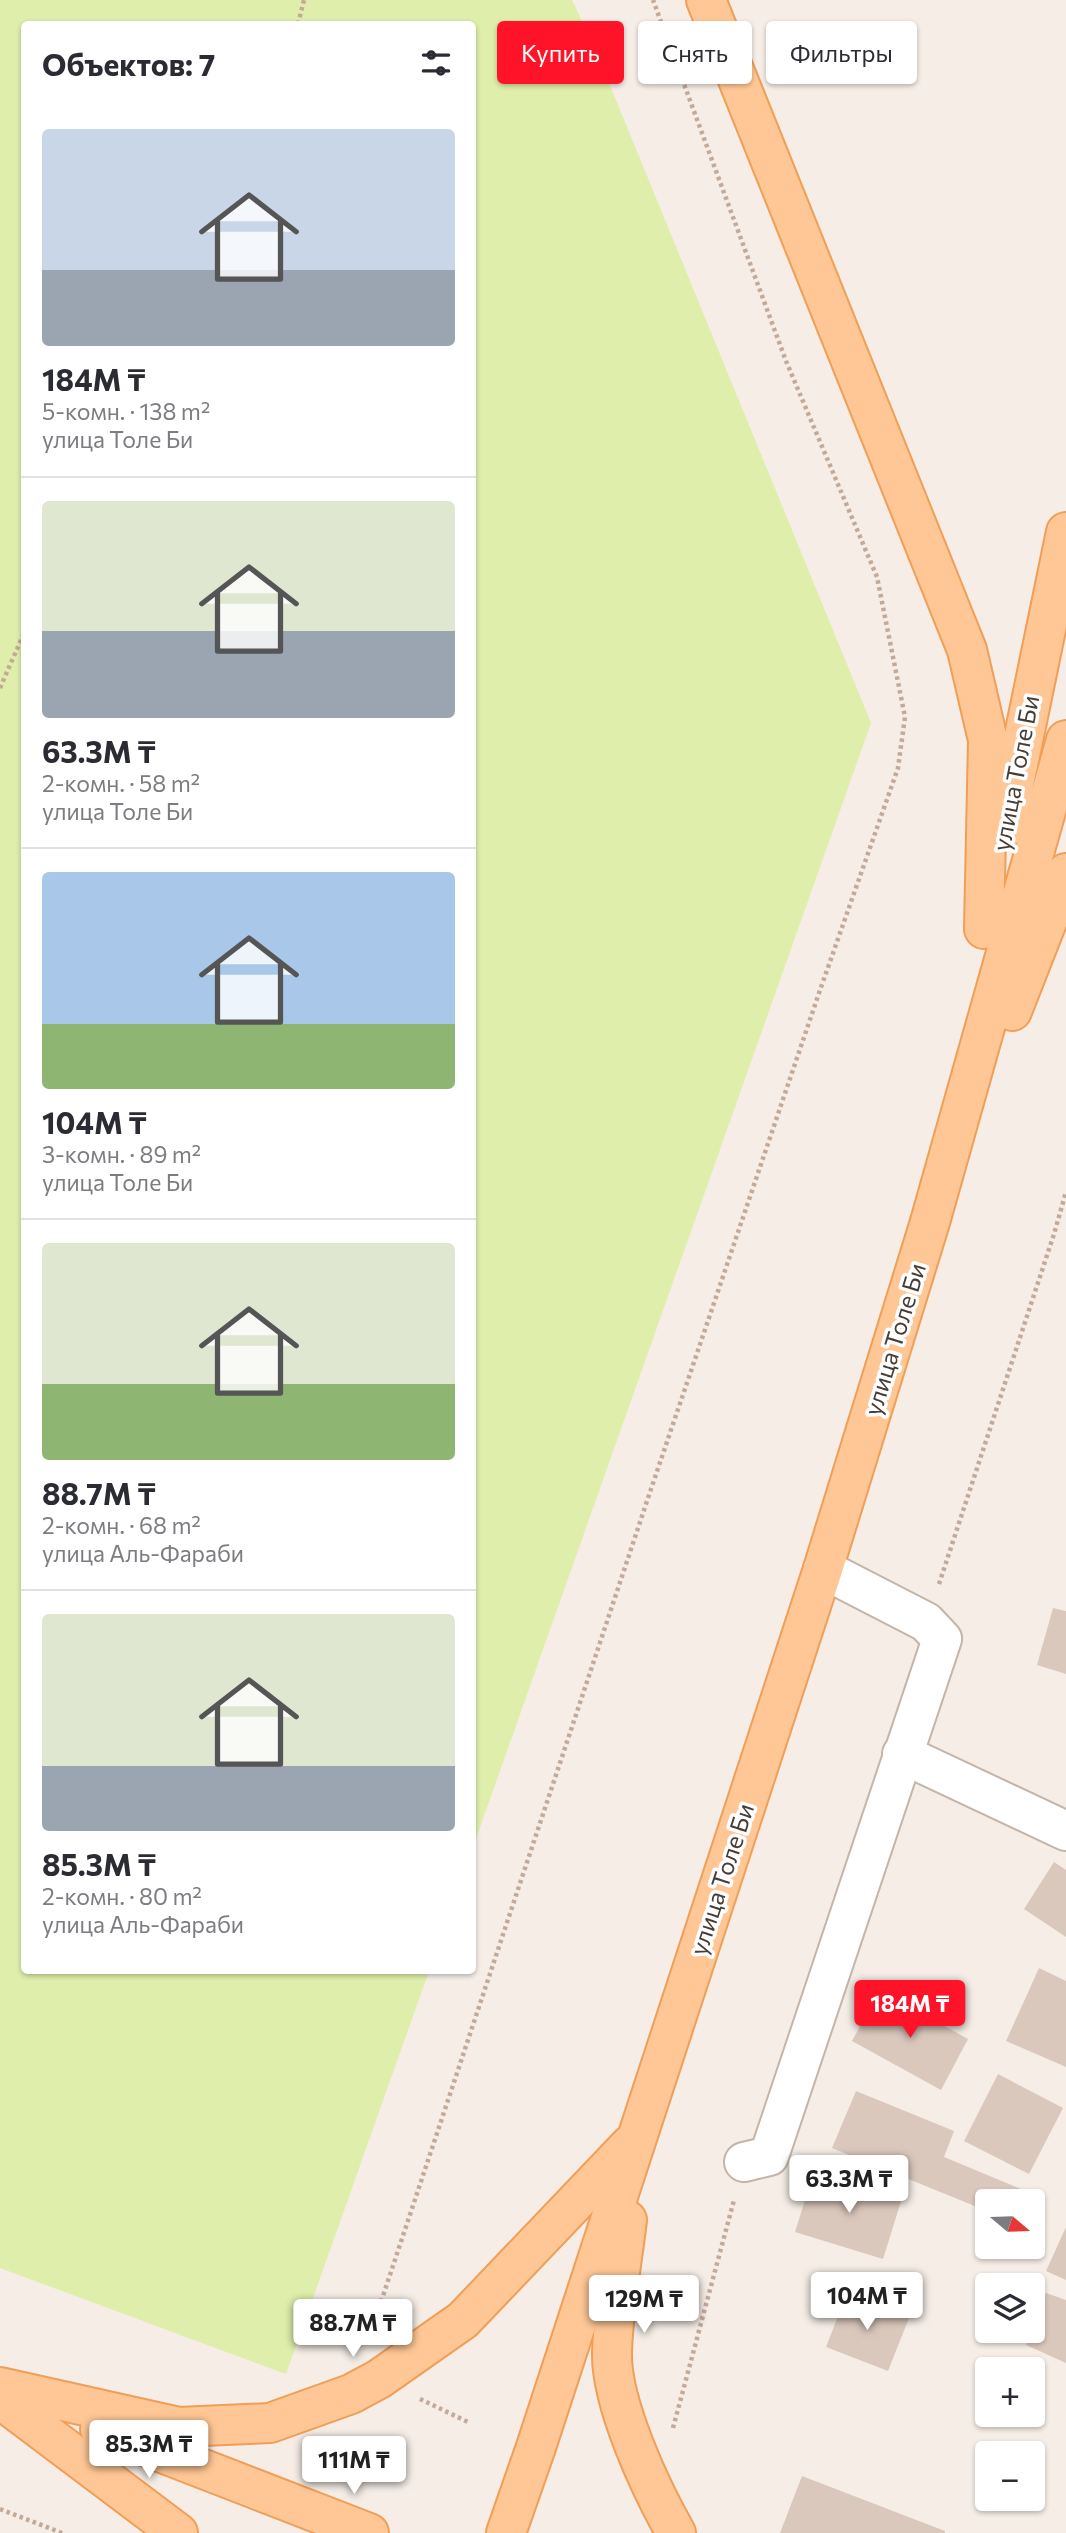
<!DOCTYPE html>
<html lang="ru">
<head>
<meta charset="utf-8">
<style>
	:root { --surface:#fff; --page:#f2f2f3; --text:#2b2b33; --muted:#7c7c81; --line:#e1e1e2; --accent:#ff1328 }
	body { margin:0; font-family:Commissioner,sans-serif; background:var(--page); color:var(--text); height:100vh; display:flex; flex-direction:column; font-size:26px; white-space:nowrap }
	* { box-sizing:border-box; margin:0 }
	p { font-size:23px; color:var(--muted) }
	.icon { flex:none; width:38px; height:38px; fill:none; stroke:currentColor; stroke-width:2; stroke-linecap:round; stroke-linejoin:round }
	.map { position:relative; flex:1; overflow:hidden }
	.sheet { position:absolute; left:21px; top:21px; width:455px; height:1953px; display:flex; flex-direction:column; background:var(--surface); border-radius:7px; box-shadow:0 2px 5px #0004 }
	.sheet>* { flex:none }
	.banner { position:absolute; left:497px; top:21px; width:464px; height:63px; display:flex; gap:14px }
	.needle { width:46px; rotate:109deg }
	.buttons { position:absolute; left:975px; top:2189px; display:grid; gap:14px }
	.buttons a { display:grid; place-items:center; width:70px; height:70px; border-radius:7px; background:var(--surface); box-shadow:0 2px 5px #0004; font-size:35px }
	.price { position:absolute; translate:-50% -60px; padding:0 16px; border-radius:7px; background:#fff; color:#222; font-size:23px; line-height:46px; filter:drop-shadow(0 2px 4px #0008) }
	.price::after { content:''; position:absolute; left:50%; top:42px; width:21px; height:16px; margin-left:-10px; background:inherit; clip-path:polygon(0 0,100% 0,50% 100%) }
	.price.active { background:var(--accent); color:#fff }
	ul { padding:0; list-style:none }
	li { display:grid; align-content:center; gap:14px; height:371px; padding:0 21px }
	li+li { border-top:2px solid var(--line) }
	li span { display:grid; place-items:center; height:217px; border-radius:7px; color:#555 }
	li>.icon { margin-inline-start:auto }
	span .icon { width:126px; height:126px; fill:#fffc; stroke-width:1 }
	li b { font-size:30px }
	h2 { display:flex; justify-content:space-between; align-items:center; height:84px; padding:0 21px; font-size:30px }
	.tag { padding:0 24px; border-radius:7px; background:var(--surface); box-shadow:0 2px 5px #0004; font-size:24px; line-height:63px }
	.tag.active { background:var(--accent); color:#fff }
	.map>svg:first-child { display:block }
	.green { fill:#dfeeaa }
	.building { fill:#dbc8bd }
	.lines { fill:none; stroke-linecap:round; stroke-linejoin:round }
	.minor-casing { stroke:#c4b5aa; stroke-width:42 }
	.major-casing { stroke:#f19e57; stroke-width:42 }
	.path { stroke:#c5a997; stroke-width:4.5; stroke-dasharray:3.5 3.5; stroke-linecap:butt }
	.minor { stroke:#fff; stroke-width:38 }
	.major { stroke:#ffc795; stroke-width:38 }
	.labels { text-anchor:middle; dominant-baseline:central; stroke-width:7; stroke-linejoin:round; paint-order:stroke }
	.street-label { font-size:24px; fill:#483c34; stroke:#fff }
</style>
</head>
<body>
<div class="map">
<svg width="1066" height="2533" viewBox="0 0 1066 2533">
	<rect width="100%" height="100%" fill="#f5ede6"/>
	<!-- green -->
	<polygon class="green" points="0,0 572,0 593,44 871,723 473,1847 472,24 24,24 24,1970 429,1971 286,2374 0,2268"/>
	<!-- building -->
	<g class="building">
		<polygon points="1053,1608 1066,1611 1066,1674 1037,1665"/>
		<polygon points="1054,1862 1066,1870 1066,1937 1024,1909"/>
		<polygon points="1039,1968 1066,1981 1066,2067 1006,2041"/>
		<polygon points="880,1990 968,2039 941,2090 852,2041"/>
		<polygon points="998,2074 1063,2108 1029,2174 964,2141"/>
		<polygon points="856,2091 954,2131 944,2157 1028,2192 1024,2202 987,2202 987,2211 832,2148"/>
		<polygon points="814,2171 902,2198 883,2259 795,2232"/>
		<polygon points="1066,2227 1066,2280 1046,2271"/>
		<polygon points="847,2293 909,2318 888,2371 826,2347"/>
		<polygon points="1046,2293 1066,2300 1066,2363 1026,2345"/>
		<polygon points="802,2476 945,2531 945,2533 780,2533"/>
	</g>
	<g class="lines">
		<!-- minor casing -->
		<g class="minor-casing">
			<g id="minor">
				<polyline points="902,1754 1066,1831"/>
				<polyline points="744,2162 769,2156 942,1639 926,1622 823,1569"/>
			</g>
		</g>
		<!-- major casing -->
		<g class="major-casing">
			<g id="major">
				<polyline points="706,0 967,650 988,740 984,929"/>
				<polyline points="1005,828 1066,532"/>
				<polyline points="1012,1011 1066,873"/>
				<path d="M627,2220C622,2262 613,2311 612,2353C611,2404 651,2489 676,2533"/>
				<polyline points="0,2387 179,2427 270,2423 351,2394 379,2379 463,2320 630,2145"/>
				<polyline points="0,2399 178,2533"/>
				<polyline points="100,2429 369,2533"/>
				<polyline points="506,2533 536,2447 823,1569 930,1222 1066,740"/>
			</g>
		</g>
		<!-- path -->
		<g class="path">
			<polyline points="298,24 304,0"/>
			<polyline points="0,688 24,633"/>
			<polyline points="939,1584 1054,1234 1066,1192"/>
			<polyline points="370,2335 650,1492 819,993 898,768 905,717 877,577 786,361 653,0"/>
			<polyline points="420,2399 468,2422"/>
			<polyline points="673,2428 734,2200"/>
			<polyline points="0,2509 62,2533"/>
		</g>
		<!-- minor -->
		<use href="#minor" class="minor"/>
		<!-- major -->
		<use href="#major" class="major"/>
	</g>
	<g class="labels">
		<!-- street labels -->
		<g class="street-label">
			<text transform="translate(1015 773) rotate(-79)">улица Толе Би</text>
			<text transform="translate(894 1339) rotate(-73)">улица Толе Би</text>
			<text transform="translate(721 1879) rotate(-72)">улица Толе Би</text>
		</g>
	</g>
</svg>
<div class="buttons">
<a><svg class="needle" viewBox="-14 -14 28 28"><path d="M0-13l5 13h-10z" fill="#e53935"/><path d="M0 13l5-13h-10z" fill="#7c7c81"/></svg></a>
<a><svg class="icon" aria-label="layers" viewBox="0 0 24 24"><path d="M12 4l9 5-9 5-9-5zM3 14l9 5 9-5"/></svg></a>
<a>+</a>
<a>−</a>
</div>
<b class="price active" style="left:910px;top:2040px">184M ₸</b>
<b class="price" style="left:849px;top:2215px">63.3M ₸</b>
<b class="price" style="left:867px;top:2332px">104M ₸</b>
<b class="price" style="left:644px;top:2335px">129M ₸</b>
<b class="price" style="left:353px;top:2359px">88.7M ₸</b>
<b class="price" style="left:149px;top:2480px">85.3M ₸</b>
<b class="price" style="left:354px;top:2496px">111M ₸</b>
<div class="banner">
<a class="tag active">Купить</a>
<a class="tag">Снять</a>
<a class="tag">Фильтры</a>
</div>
<section class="sheet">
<h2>Объектов: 7<svg class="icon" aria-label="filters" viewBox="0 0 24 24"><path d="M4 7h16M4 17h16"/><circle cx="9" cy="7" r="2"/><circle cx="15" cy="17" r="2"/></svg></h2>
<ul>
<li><span style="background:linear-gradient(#c9d6e8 65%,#9aa5b1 0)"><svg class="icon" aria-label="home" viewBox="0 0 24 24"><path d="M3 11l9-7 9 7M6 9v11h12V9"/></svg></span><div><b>184M ₸</b><p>5-комн. · 138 m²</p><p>улица Толе Би</p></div></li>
<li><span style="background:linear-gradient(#dfe7d0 60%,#9aa5b1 0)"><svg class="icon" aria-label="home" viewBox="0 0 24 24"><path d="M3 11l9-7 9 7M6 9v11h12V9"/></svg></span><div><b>63.3M ₸</b><p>2-комн. · 58 m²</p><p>улица Толе Би</p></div></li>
<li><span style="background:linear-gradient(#a9c7e8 70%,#8fb573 0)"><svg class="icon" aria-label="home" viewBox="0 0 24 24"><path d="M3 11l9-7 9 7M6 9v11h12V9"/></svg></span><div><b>104M ₸</b><p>3-комн. · 89 m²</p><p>улица Толе Би</p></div></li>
<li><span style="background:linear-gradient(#dfe7d0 65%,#8fb573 0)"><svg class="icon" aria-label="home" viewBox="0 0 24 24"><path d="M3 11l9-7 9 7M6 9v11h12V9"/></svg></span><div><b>88.7M ₸</b><p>2-комн. · 68 m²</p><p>улица Аль-Фараби</p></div></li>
<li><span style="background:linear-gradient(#dfe7d0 70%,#9aa5b1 0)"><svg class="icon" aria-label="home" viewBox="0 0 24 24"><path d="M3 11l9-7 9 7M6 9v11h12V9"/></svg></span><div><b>85.3M ₸</b><p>2-комн. · 80 m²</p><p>улица Аль-Фараби</p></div></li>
</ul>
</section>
</div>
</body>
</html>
